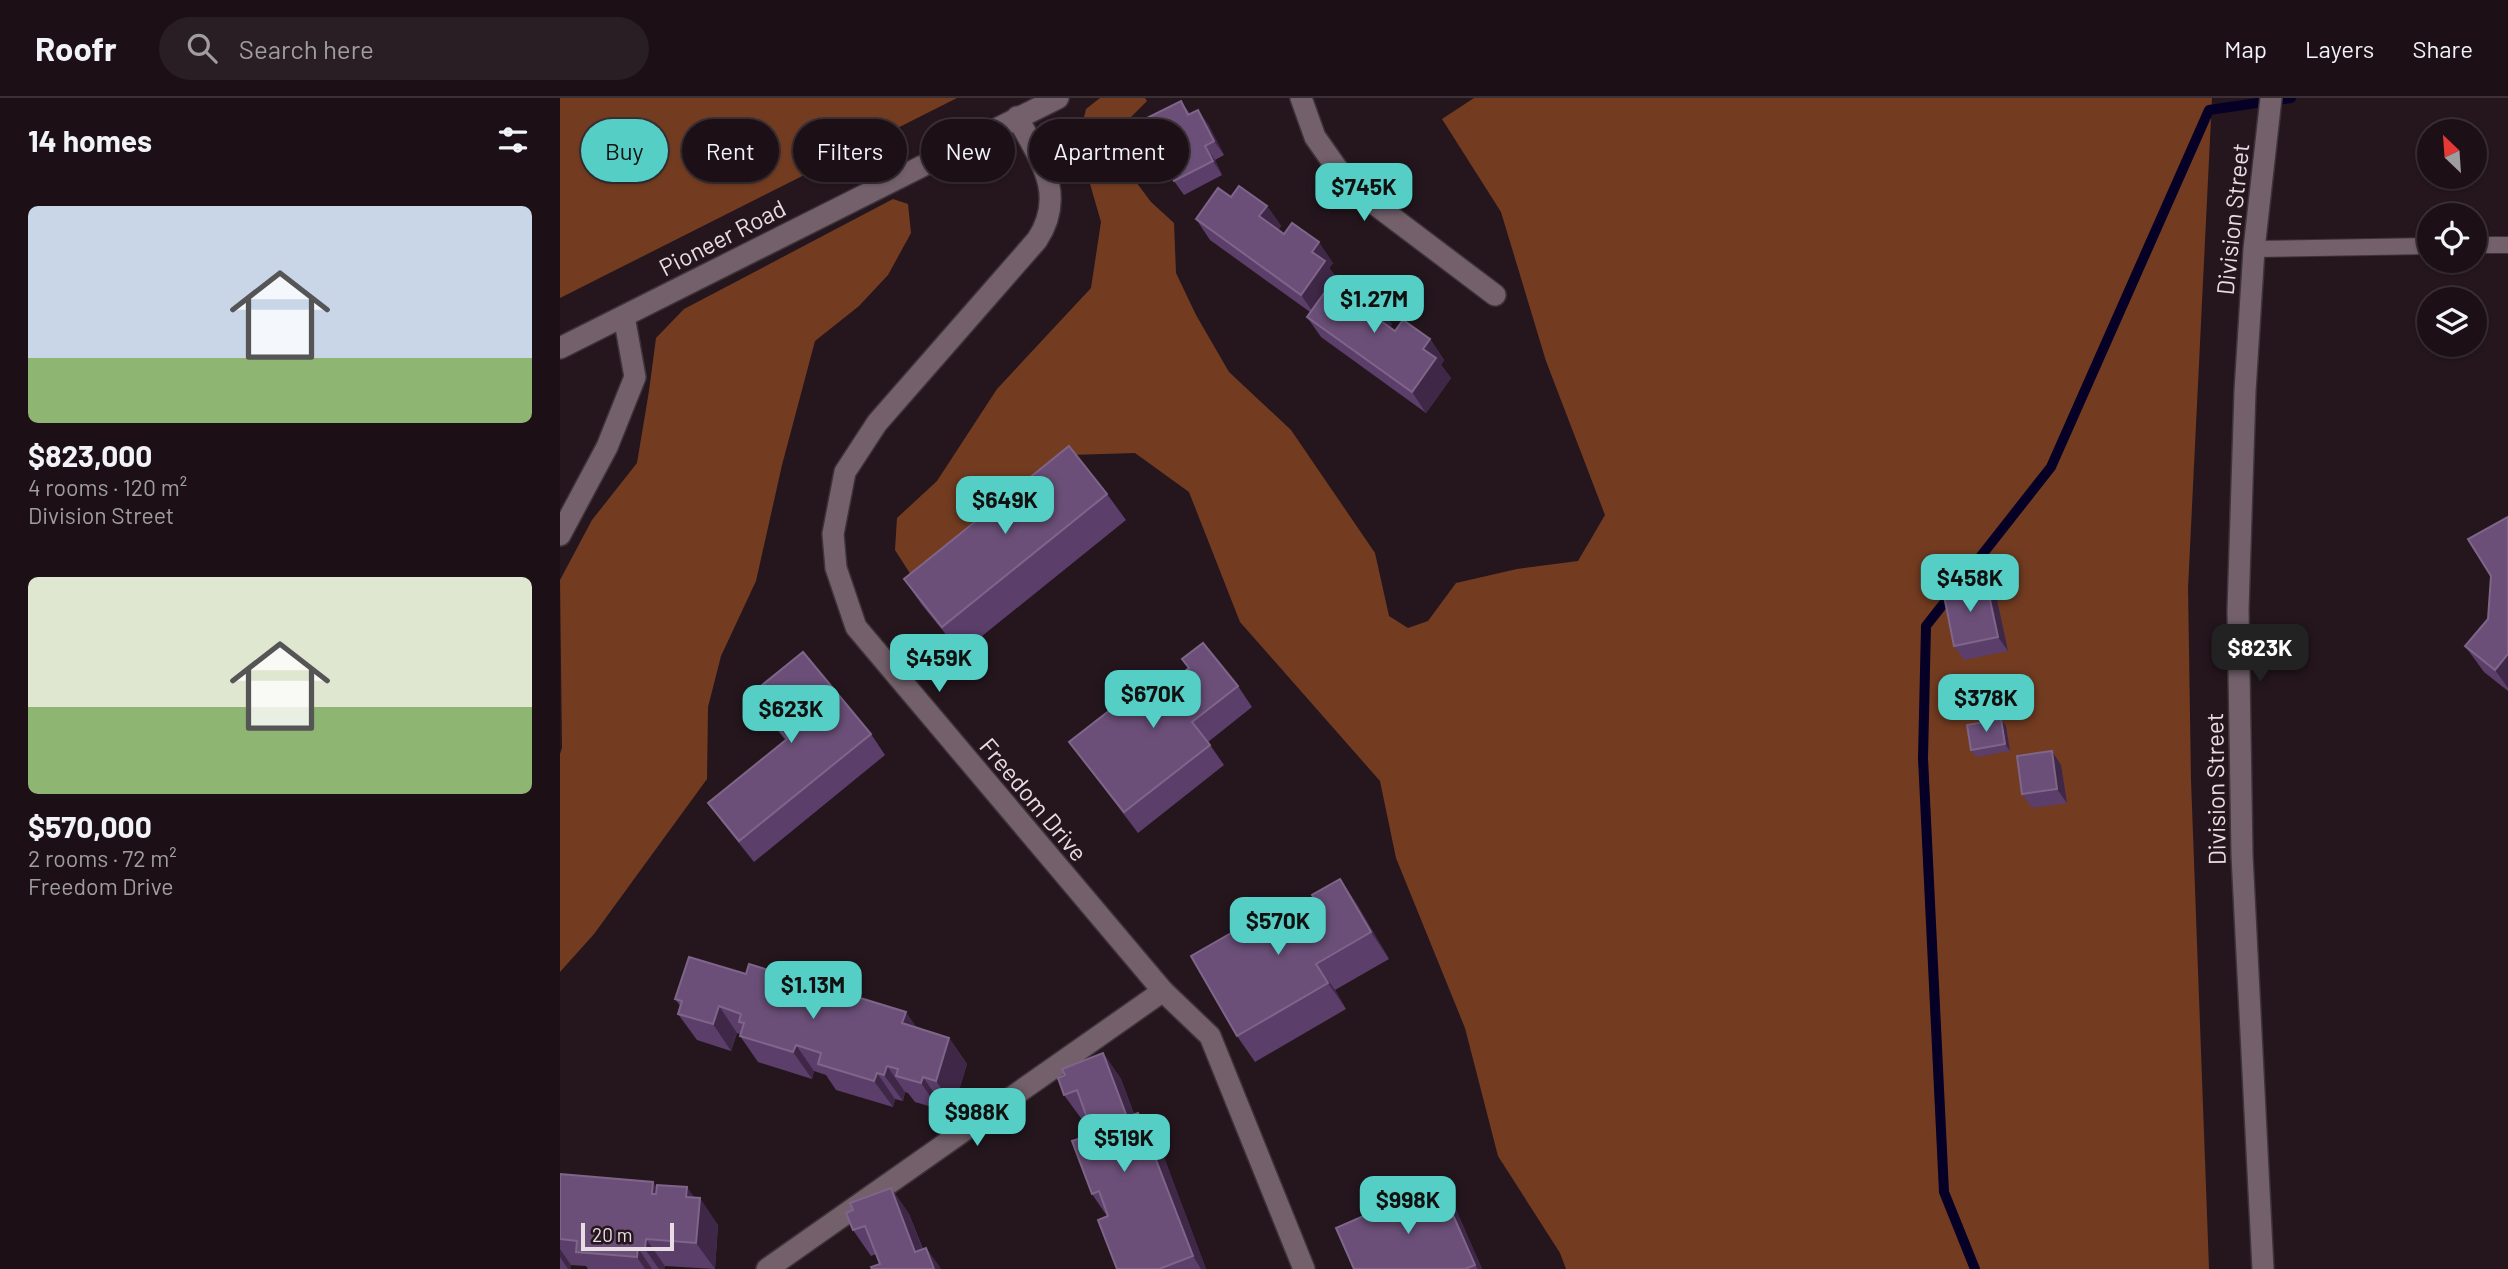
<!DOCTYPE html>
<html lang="en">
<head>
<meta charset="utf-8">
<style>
	:root { --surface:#1c1016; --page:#291e23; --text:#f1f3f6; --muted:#a09da1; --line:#3a3035; --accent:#55cec5 }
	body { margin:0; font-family:Barlow,sans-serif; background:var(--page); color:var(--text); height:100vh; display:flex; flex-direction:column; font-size:26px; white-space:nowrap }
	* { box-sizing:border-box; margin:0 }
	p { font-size:23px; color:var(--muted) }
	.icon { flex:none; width:38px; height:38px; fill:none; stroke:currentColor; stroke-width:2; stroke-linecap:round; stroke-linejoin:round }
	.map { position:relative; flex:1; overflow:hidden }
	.panel { display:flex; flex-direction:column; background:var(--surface); width:560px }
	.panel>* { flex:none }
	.top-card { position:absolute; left:21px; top:21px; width:665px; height:63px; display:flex; gap:14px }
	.needle { width:46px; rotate:335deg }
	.controls { position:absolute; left:1857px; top:21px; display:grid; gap:14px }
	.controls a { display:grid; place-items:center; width:70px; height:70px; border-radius:50%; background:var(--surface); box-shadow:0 2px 5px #0004,0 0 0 2px var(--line); font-size:35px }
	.scale { position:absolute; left:21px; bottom:18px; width:93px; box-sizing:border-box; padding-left:7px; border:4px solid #e8dde3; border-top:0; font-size:19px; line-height:24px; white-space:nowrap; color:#e8dde3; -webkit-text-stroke:5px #25161e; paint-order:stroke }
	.price { position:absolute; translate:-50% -60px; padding:0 16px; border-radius:14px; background:var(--accent); color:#111; font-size:23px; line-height:46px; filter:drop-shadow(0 2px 4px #0008) }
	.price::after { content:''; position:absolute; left:50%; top:42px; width:21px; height:16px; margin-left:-10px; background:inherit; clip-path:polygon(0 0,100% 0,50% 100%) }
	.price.on { background:#222; color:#fff }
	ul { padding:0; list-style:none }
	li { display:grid; align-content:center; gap:14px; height:371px; padding:0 28px }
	li span { display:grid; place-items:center; height:217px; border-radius:10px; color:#555 }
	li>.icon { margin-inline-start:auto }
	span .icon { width:126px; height:126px; fill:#fffc; stroke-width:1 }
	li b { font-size:30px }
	h2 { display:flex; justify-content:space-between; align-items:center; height:84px; padding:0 28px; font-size:30px }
	.pill { padding:0 24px; border-radius:32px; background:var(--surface); box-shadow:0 2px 5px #0004,0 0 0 2px var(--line); font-size:24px; line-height:63px }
	.pill.on { background:var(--accent); color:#111 }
	header { display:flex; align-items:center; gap:42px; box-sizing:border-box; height:98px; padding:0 35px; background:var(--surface); border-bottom:2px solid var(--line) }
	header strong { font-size:33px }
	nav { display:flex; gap:38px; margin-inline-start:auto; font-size:24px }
	.search { width:490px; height:63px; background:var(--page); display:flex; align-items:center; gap:18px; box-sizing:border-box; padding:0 24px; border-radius:38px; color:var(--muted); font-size:26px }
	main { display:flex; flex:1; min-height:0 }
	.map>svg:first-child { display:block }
	.forest { fill:#733c21 }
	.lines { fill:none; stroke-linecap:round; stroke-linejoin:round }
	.stream { stroke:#060026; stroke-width:10 }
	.lane-casing { stroke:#3d3338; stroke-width:18 }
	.street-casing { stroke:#3d3338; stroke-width:24 }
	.secondary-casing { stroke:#3d3338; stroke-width:24 }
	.lane { stroke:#73606b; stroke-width:16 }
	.street { stroke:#73606b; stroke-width:21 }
	.secondary { stroke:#73606b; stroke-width:21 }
	.wall { fill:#5c3e6b }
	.shaded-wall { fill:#3f2747 }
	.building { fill:#6b4f78; stroke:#7e6589; stroke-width:2 }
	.labels { text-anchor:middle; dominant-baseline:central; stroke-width:6; stroke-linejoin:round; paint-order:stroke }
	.street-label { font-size:24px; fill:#e8dde3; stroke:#25161e }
</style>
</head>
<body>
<header>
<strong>Roofr</strong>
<div class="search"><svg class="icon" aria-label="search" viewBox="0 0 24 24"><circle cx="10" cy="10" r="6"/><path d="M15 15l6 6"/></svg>Search here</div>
<nav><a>Map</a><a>Layers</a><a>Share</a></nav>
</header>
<main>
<section class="panel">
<h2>14 homes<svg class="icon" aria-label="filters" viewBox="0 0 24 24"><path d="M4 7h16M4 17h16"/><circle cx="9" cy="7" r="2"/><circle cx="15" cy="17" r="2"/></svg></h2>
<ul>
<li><span style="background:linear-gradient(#c9d6e8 70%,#8fb573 0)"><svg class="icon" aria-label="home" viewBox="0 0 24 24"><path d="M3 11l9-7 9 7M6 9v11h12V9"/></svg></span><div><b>$823,000</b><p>4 rooms · 120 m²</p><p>Division Street</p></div></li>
<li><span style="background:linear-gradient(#dfe7d0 60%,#8fb573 0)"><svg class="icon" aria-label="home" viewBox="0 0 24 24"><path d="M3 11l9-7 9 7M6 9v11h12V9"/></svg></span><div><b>$570,000</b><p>2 rooms · 72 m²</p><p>Freedom Drive</p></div></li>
</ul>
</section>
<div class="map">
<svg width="1948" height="1171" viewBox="0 0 1948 1171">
	<rect width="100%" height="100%" fill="#25161e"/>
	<!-- forest -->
	<g class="forest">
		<polygon points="0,0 397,0 0,200"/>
		<polygon points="540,0 585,0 587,3 558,32 565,69 591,104 614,125 616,175 636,217 669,274 731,332 815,455 829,518 848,530 868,523 896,485 957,471 1018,463 1045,417 986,263 941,114 882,21 914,0 1652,0 1628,490 1631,682 1649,1171 1006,1171 1000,1155 938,1058 905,930 836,760 820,683 680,524 629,394 575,355 510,357 351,477 335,452 337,420 377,383 437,291 531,190 541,124 518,44 526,11"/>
		<polygon points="333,101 348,106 351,135 328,177 299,208 255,243 222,367 196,483 161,558 148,609 147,681 34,836 0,874 0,656 2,650 0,482 32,422 77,365 89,293 96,240 124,211"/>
	</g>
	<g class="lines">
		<!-- stream -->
		<polyline class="stream" points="1415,1171 1384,1094 1363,660 1366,528 1491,369 1649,12 1731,0"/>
		<!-- lane casing -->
		<g class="lane-casing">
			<g id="lane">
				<polyline points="1914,147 1948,147"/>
				<polyline points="1694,151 1869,148"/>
			</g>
		</g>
		<!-- street casing -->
		<g class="street-casing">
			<g id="street">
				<polyline points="741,0 755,39 788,86 935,197"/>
				<path d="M457,19C480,62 507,96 477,142L317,325L285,374L273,436L276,470L296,529L603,893L650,938L744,1171"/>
				<polyline points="0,437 47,349 75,279 64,218"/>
				<polyline points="207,1171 603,893"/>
			</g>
		</g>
		<!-- secondary casing -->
		<g class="secondary-casing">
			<g id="secondary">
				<polyline points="0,250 498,0"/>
				<polyline points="1703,1171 1682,757 1678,512 1685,293 1694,151 1711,0"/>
			</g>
		</g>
		<!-- lane -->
		<use href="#lane" class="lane"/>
		<!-- street -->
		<use href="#street" class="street"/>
		<!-- secondary -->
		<use href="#secondary" class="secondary"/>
	</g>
	<!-- wall -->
	<g class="wall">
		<polygon points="621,3 630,16 648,26 664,57 655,62 662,77 624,97 614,83"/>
		<polygon points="707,108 721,128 718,132 773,165 769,170 779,183 774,190 832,226 830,229 835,233 870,241 884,262 881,267 891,280 866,315 761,239 747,219 750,214 650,142 636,121"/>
		<polygon points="547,396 566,422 401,555 362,507 344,481"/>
		<polygon points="1948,419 1948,593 1924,574 1905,548 1928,521"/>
		<polygon points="1436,497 1448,553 1404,562 1394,548"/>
		<polygon points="622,561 678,588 692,609 648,644 664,667 578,735 524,664 509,644 605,588 628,570"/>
		<polygon points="191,596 311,636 325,657 194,764 163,725 148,705 226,643 205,617"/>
		<polygon points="1446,628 1450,653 1416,659 1411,652"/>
		<polygon points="1501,667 1507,705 1472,710 1462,696"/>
		<polygon points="780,781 798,808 829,861 775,892 786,911 695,964 677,938 733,822 758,808"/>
		<polygon points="115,901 357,930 389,940 407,966 394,1009 381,1005 379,1011 355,1004 348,995 345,994 343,1003 335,1001 333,1009 276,992 266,977 254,973 252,981 198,964 180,938 180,936 177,935 171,953 137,942 118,916 121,909"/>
		<polygon points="543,955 561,981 574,1016 597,1041 646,1171 557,1171 547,1118 532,1096 525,1039 531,1031 528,1021 523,1023 504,997 505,977"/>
		<polygon points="0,1076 93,1084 97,1090 135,1100 158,1127 155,1171 105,1168 104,1171 28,1171 26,1168 11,1167 11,1171 0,1171"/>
		<polygon points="331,1090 349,1116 363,1151 366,1150 381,1171 312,1171 320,1166 316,1156 311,1158 293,1132"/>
		<polygon points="893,1105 922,1171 794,1171"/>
	</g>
	<!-- shaded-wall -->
	<g class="shaded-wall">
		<polygon points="638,12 648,26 664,57 654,43"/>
		<polygon points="645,48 655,62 662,77 653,63"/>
		<polygon points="707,108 721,128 714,138 699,118"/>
		<polygon points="759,144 773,165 769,170 779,183 755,217 741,197 752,154"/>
		<polygon points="818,205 832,226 825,236 811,216"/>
		<polygon points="870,241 884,262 881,267 891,280 866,315 852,294 863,251"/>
		<polygon points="1426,483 1436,497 1448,553 1438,539"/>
		<polygon points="1948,556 1948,590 1935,572"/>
		<polygon points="1441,621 1446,628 1450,653 1445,646"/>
		<polygon points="1492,653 1501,667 1507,705 1497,691"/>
		<polygon points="780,781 798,808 829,861 811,834"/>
		<polygon points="756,866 775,892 786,911 768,885"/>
		<polygon points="159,908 177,935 171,953 153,926"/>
		<polygon points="346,914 364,940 342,925"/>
		<polygon points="389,940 407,966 394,1009 376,983"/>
		<polygon points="236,947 254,973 252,981 233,954"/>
		<polygon points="543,955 561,981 585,1046 567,1019"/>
		<polygon points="327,968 345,994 343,1003 324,977"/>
		<polygon points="317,975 335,1001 333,1009 314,983"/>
		<polygon points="363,979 381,1005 379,1011 361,985"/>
		<polygon points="578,1015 597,1041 646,1171 641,1171 633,1158"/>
		<polygon points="93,1084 111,1110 92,1096"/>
		<polygon points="879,1085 893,1105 922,1171 918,1171 915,1167"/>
		<polygon points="127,1089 139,1106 140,1100 158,1127 155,1171 136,1145 126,1099"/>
		<polygon points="331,1090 349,1116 370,1171 355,1154"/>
		<polygon points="86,1141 105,1168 104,1171 99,1171 85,1151"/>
		<polygon points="78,1150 92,1171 85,1171 77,1159"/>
		<polygon points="366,1150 381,1171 374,1171"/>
		<polygon points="0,1151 11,1167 11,1171 8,1171 0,1159"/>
	</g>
	<!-- building -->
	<g class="building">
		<polygon points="621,3 628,17 638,12 654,43 645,48 653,63 614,83 583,22"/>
		<polygon points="679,88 707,108 699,118 724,136 732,125 759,144 752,154 765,163 741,197 636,121 658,90 671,99"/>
		<polygon points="791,185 818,205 811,216 835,233 843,222 870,241 863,251 876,260 852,294 747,219 770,187 782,196"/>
		<polygon points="509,348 547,396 382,529 344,481"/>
		<polygon points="1948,419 1948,556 1935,572 1905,548 1928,521 1931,478 1908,441"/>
		<polygon points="1426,483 1438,539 1394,548 1383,493"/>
		<polygon points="643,545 678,588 632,624 650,647 564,714 509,644 595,577 605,588 629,570 622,561"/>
		<polygon points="243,554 311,636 179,743 148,705 227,641 191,596"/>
		<polygon points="1441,621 1445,646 1411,652 1407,627"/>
		<polygon points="1492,653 1497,691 1462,696 1457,658"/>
		<polygon points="780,781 811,834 756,866 768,885 677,938 631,858 722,806 732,823 758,808 752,797"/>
		<polygon points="129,859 186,876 189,866 346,914 342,925 389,940 376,983 363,979 361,985 336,978 338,971 327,968 324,977 317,975 314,983 258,966 261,955 236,947 233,954 180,938 184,925 179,924 181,916 159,908 153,926 118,916 122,903 115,901"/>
		<polygon points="543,955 567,1019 578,1015 633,1158 599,1171 557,1171 538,1122 548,1118 539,1093 532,1096 512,1043 525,1039 523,1034 531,1031 517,992 504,997 498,980 505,977 502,971"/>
		<polygon points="0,1076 93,1084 92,1096 96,1096 97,1087 127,1089 126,1099 140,1100 136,1145 86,1141 85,1151 78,1150 77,1159 16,1154 17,1143 0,1141"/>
		<polygon points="879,1085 915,1167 905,1171 794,1171 776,1130"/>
		<polygon points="331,1090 355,1154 366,1150 374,1171 312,1171 311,1169 320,1166 305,1128 293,1132 286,1115 293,1112 290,1105"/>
	</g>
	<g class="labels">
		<!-- street labels -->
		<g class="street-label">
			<text transform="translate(1672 121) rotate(-84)">Division Street</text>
			<text transform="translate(162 139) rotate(-27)">Pioneer Road</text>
			<text transform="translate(1655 691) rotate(-91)">Division Street</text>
			<text transform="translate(474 701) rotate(50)">Freedom Drive</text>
		</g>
	</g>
</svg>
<div class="controls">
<a><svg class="needle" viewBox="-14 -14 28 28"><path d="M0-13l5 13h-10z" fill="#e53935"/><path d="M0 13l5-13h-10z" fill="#a09da1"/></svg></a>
<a><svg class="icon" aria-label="locate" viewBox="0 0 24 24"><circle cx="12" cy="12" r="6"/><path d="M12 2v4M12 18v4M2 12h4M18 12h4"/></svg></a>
<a><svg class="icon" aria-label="layers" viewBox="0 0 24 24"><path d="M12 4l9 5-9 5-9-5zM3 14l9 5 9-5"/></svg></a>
</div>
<div class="scale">20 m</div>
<b class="price" style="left:804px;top:125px">$745K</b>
<b class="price" style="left:814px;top:237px">$1.27M</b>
<b class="price" style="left:445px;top:438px">$649K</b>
<b class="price" style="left:1410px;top:516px">$458K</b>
<b class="price on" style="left:1700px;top:586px">$823K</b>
<b class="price" style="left:379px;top:596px">$459K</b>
<b class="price" style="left:593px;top:632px">$670K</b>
<b class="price" style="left:1426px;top:636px">$378K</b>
<b class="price" style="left:231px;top:647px">$623K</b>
<b class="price" style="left:718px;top:859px">$570K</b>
<b class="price" style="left:253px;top:923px">$1.13M</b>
<b class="price" style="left:417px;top:1050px">$988K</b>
<b class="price" style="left:564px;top:1076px">$519K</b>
<b class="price" style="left:848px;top:1138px">$998K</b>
<div class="top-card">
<a class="pill on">Buy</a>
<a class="pill">Rent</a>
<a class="pill">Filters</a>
<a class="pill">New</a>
<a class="pill">Apartment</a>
</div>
</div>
</main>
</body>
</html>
